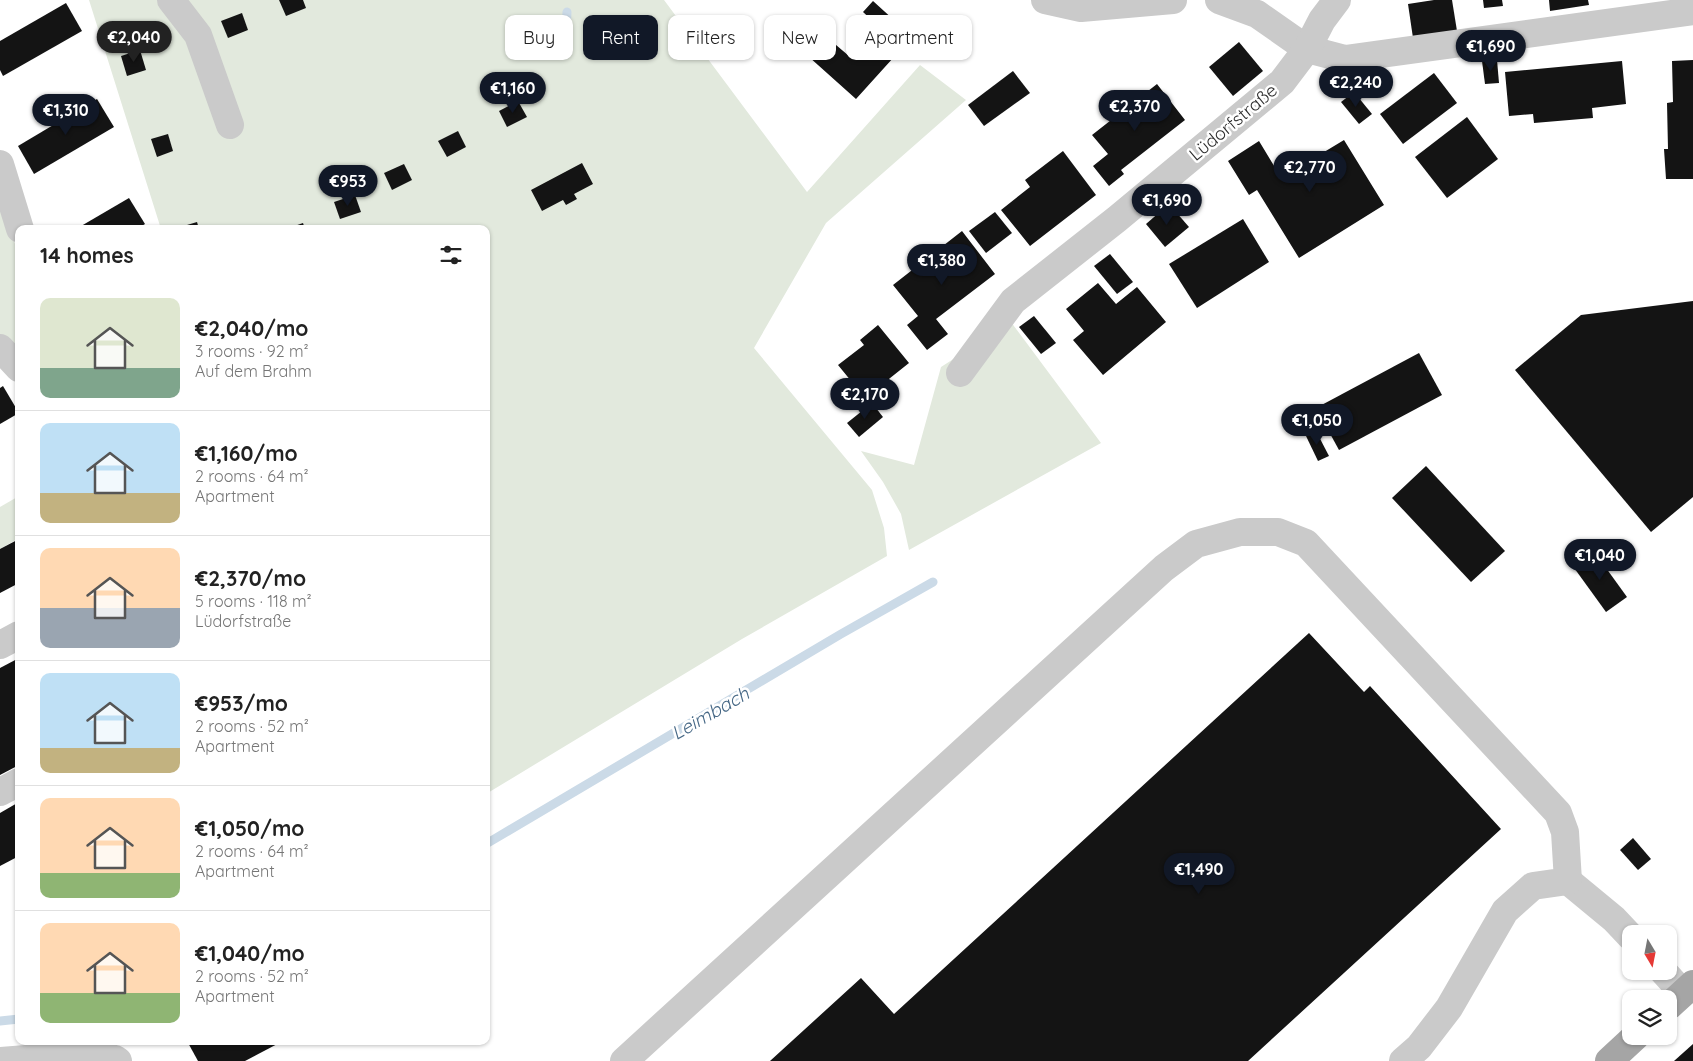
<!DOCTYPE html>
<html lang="en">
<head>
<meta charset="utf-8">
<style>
	:root { --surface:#fff; --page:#f6f6f6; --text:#222; --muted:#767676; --line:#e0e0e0; --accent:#111827 }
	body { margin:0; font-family:Quicksand,sans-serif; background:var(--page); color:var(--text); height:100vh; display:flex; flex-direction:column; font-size:19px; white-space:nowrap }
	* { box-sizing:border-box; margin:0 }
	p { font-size:16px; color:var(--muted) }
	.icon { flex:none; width:28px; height:28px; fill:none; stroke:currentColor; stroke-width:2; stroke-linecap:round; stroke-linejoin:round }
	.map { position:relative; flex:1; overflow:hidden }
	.details { position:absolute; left:15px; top:225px; width:475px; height:820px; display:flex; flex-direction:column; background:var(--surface); border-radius:10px; box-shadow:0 1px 4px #0004 }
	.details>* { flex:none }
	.guide { position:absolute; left:505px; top:15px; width:475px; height:45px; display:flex; gap:10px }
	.needle { width:32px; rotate:170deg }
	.buttons { position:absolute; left:1622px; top:925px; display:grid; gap:10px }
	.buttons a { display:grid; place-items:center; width:55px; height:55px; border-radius:10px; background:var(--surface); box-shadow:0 1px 4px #0004; font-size:25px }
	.price { position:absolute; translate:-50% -42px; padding:0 11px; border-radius:18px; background:var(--accent); color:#fff; font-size:16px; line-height:32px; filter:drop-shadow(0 1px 2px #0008) }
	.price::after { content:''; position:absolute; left:50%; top:30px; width:15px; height:11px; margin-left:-8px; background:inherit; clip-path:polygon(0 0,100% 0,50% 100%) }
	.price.current { background:#222; color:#fff }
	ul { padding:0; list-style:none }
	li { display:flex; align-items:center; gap:15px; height:125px; padding:0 25px }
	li+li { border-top:1px solid var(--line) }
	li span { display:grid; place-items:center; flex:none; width:140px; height:100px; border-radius:10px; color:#555 }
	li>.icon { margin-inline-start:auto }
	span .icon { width:60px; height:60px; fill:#fffc; stroke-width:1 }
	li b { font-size:21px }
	h2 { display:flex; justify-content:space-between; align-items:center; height:60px; padding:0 25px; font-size:21px }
	.tag { padding:0 18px; border-radius:10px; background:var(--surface); box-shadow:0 1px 4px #0004; font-size:18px; line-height:45px }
	.tag.current { background:var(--accent); color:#fff }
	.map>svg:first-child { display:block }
	.green { fill:#e2e9dd }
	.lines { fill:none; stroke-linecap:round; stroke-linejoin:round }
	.stream { stroke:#cbdae7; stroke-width:9 }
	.building { fill:#141414 }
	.minor { stroke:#cacaca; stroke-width:28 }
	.major { stroke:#a5a5a5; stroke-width:28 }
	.labels { text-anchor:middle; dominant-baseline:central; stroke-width:5; stroke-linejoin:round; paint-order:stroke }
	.street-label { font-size:18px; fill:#2d2d2d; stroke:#fff }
	.water-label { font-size:19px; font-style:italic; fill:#456785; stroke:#fff }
</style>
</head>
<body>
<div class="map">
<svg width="1693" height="1061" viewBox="0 0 1693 1061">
	<rect width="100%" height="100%" fill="#fff"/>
	<!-- green -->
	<g class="green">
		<polygon points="89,0 664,0 807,192 920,65 966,100 826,223 754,348 872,490 884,528 887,556 742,639 486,794 486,229 161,229"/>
		<polygon points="0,198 19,256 19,357 0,337"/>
		<polygon points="1011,322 1101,443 909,550 901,514 883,482 861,451 914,465 941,367"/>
		<polygon points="19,496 19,538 0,549 0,507"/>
	</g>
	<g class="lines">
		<!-- stream -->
		<g class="stream">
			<polyline points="565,52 567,12"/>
			<polyline points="486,844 841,634 933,582"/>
			<polyline points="0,1021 19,1019"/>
		</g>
	</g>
	<!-- building -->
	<g class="building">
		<polygon points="279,0 303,0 306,8 286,16"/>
		<polygon points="1434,0 1452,0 1457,31 1413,38 1408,4"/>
		<polygon points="1483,0 1502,0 1503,6 1484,8"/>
		<polygon points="1549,0 1588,0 1589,5 1550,11"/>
		<polygon points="873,1 895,21 885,32 903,47 856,99 799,48 816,28 849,56 877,25 863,12"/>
		<polygon points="66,3 82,31 3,76 0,70 0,41"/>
		<polygon points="242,13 248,30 228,38 221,21"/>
		<polygon points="1239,42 1263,71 1233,96 1209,67"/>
		<polygon points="140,50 146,70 127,76 121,56"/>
		<polygon points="1497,60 1499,83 1485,84 1482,61"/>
		<polygon points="1693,60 1693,179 1666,179 1664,149 1668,149 1667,103 1673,102 1672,61"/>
		<polygon points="1622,61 1626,104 1592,108 1593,118 1534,123 1533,114 1509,116 1505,72"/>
		<polygon points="1013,71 1030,93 984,126 968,105"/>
		<polygon points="1434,73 1457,103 1403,144 1380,114"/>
		<polygon points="1157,84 1185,120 1121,170 1124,174 1109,186 1093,166 1108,154 1092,135"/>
		<polygon points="1354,92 1372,114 1359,124 1341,102"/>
		<polygon points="97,99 114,127 34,174 18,146"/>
		<polygon points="518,101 527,117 507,127 499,111"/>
		<polygon points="1467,117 1498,159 1447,198 1415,157"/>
		<polygon points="458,131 466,147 447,157 438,141"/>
		<polygon points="168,134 173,151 157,157 151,139"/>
		<polygon points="1344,140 1384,205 1299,258 1257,190 1249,195 1228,161 1259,141 1279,174 1303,159 1306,163"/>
		<polygon points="1063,151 1096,195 1030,246 1001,210 1030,187 1025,180"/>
		<polygon points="582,163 593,184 574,194 577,199 566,205 563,200 542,211 531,190"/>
		<polygon points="404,164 412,180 392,190 384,173"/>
		<polygon points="355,195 361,212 340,219 334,202"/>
		<polygon points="129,198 145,224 137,229 76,229"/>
		<polygon points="1169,204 1189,227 1165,247 1146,224"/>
		<polygon points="995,212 1012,233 986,253 969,231"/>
		<polygon points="1243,219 1269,262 1197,308 1169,264"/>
		<polygon points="197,222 199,229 177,229 177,228"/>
		<polygon points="303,223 305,229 289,229 289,228"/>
		<polygon points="962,231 995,274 936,319 948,334 927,350 907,325 918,316 893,285"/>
		<polygon points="1110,254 1133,282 1117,294 1094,266"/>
		<polygon points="1098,283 1116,304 1137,287 1166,322 1103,375 1073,340 1084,331 1066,309"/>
		<polygon points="1693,301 1693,497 1651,532 1515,370 1581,315"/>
		<polygon points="1034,316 1056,343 1041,354 1019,327"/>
		<polygon points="878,325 909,363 865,398 838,365 864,345 860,340"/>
		<polygon points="1419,353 1442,395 1339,450 1316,408"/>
		<polygon points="3,386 19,413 0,424 0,388"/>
		<polygon points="872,403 883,417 859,437 847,423"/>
		<polygon points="1316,431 1329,456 1318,461 1306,436"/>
		<polygon points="1426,466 1505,551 1471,582 1392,498"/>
		<polygon points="19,539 19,583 0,593 0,549"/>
		<polygon points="1593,550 1627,597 1606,612 1572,565"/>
		<polygon points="1309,633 1364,692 1370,686 1501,829 1248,1061 770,1061 861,978 894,1014"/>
		<polygon points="19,658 19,765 0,775 0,668"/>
		<polygon points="19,802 19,856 0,866 0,813"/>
		<polygon points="1633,838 1651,859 1638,870 1620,850"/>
		<polygon points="187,1041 283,1041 245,1061 198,1061"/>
		<polygon points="1693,1044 1693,1061 1674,1061"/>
	</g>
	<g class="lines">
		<!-- minor -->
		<g class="minor">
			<polyline points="171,0 198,35 230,125"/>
			<polyline points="1045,0 1081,8 1173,0"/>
			<polyline points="1219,0 1257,14 1307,49 1345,59 1693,11"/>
			<polyline points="0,164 20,229"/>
			<polyline points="0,348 19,368"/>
			<polyline points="960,373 1013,301 1117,219 1282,82 1307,49 1322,20 1337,0"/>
			<polyline points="0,645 19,635"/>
			<polyline points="0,792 19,782"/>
			<polyline points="1568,881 1614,919 1631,937"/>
			<polyline points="1663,971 1683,993"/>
			<polyline points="0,1061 76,1055 115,1059 118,1061"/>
			<polyline points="624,1061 1164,568 1196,544 1240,532 1278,532 1306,543 1558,813 1565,832 1568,881 1533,886 1505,911 1449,1008 1419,1047 1403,1061"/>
		</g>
		<!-- major -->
		<g class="major">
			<polyline points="1669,1006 1693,984"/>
			<polyline points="1609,1061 1636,1036"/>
		</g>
	</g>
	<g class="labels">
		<!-- street labels -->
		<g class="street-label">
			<text transform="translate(1233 122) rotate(-40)">Lüdorfstraße</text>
		</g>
		<!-- water labels -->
		<g class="water-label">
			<text transform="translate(710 713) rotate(-30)">Leimbach</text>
		</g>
	</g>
</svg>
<div class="buttons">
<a><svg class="needle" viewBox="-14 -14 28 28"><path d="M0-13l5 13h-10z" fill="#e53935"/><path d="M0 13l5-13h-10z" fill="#767676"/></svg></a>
<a><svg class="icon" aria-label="layers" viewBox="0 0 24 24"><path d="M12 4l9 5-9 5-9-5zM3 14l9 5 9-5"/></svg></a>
</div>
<b class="price current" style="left:134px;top:63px">€2,040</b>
<b class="price" style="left:1491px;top:72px">€1,690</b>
<b class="price" style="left:1356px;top:108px">€2,240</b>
<b class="price" style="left:513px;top:114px">€1,160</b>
<b class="price" style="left:1135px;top:132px">€2,370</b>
<b class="price" style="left:66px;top:136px">€1,310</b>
<b class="price" style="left:1310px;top:193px">€2,770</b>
<b class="price" style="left:348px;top:207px">€953</b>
<b class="price" style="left:1167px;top:226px">€1,690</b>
<b class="price" style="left:942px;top:286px">€1,380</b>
<b class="price" style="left:865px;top:420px">€2,170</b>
<b class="price" style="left:1317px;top:446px">€1,050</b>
<b class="price" style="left:1600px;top:581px">€1,040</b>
<b class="price" style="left:1199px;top:895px">€1,490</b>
<div class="guide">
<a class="tag">Buy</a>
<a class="tag current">Rent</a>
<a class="tag">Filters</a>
<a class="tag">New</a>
<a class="tag">Apartment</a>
</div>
<section class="details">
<h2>14 homes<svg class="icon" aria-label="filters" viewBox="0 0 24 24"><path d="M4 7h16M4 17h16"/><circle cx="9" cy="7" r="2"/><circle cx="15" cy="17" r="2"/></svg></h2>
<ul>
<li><span style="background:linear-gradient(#dfe7d0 70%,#7fa58c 0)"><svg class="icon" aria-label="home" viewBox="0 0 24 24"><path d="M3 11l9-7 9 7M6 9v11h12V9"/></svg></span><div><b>€2,040/mo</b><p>3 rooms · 92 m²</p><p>Auf dem Brahm</p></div></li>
<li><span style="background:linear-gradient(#bfe0f5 70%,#c2b280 0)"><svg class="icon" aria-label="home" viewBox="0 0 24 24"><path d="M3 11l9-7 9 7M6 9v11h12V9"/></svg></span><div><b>€1,160/mo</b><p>2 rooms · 64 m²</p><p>Apartment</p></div></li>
<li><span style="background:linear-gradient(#ffd9b3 60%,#9aa5b1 0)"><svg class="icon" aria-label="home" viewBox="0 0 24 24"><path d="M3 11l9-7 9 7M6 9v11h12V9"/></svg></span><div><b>€2,370/mo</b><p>5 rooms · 118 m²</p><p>Lüdorfstraße</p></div></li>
<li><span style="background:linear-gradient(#bfe0f5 75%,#c2b280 0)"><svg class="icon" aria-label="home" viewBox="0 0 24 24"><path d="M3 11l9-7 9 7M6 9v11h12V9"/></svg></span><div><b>€953/mo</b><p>2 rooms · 52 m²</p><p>Apartment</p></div></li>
<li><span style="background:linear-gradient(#ffd9b3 75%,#8fb573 0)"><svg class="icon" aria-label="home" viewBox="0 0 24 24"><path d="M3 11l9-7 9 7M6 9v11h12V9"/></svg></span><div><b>€1,050/mo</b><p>2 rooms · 64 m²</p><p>Apartment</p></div></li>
<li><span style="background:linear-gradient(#ffd9b3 70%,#8fb573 0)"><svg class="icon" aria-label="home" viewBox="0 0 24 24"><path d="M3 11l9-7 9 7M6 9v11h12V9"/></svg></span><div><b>€1,040/mo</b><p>2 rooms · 52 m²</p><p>Apartment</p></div></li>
</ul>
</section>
</div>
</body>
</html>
